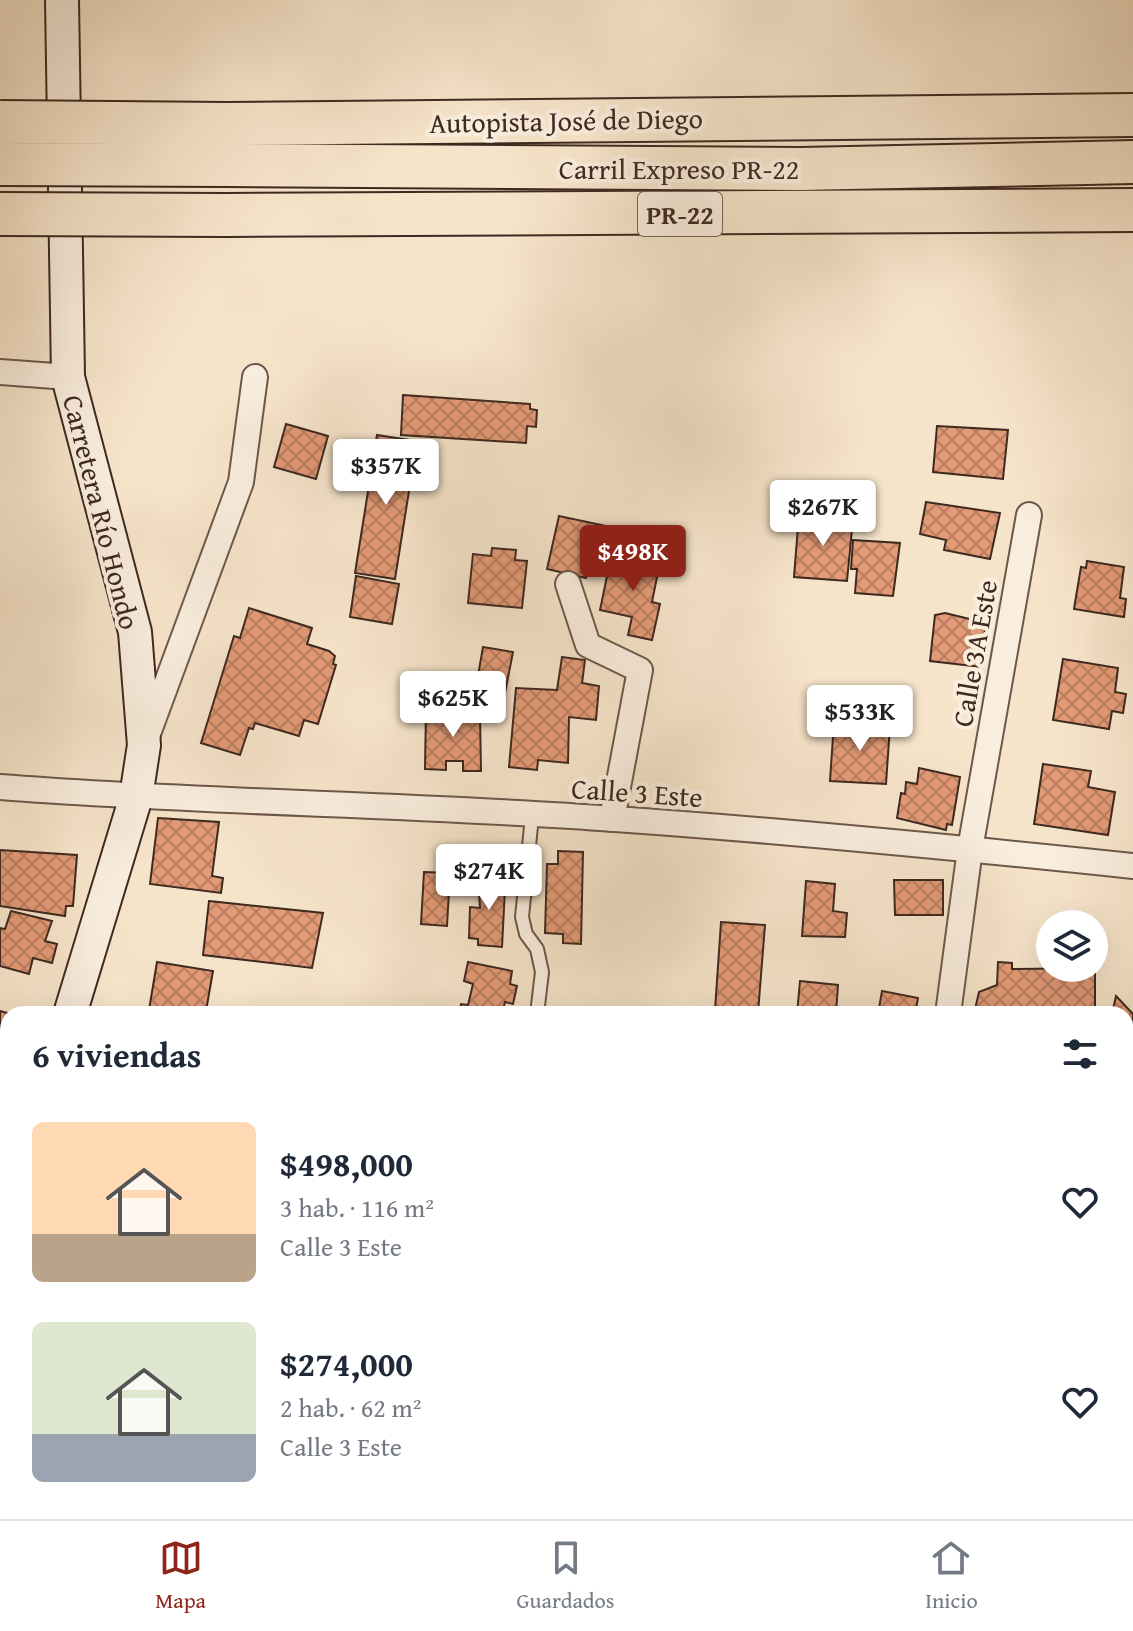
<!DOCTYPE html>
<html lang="es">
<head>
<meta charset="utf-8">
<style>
	:root { --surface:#fff; --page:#f2f2f3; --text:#1f2937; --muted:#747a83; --line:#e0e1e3; --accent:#8f2418 }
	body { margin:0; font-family:"Gentium Book Plus",serif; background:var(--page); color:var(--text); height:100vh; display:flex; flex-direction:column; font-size:30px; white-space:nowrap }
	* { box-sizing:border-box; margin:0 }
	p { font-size:26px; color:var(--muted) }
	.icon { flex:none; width:44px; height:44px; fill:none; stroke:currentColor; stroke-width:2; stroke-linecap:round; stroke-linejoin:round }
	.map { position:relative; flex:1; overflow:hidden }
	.details { position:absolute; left:0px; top:1006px; width:1134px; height:514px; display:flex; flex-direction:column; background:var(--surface); border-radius:24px 24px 0 0; box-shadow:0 8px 32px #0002 }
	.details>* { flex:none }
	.tools { position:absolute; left:1036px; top:910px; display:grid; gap:16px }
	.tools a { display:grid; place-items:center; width:72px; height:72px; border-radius:50%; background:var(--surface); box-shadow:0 8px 32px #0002; font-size:40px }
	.price { position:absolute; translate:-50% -68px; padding:0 18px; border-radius:8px; background:#fff; color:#222; font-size:26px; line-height:52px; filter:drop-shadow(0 2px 4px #0008) }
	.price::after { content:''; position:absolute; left:50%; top:48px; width:24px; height:18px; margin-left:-12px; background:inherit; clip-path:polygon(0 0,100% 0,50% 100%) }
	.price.on { background:var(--accent); color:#fff }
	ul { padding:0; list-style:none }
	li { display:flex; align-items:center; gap:24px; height:200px; padding:0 32px }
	li span { display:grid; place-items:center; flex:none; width:224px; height:160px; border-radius:12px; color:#555 }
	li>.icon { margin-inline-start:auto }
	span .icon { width:96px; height:96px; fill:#fffc; stroke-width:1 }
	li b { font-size:34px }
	h2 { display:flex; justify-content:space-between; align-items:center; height:96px; padding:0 32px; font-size:34px }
	.dock { display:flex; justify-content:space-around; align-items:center; height:112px; border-top:2px solid var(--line); background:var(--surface); font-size:22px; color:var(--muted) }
	.dock a { display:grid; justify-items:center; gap:4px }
	.dock .on { color:var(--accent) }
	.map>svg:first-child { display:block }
	.building { fill:url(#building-cross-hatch); stroke:#3e2920; stroke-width:2 }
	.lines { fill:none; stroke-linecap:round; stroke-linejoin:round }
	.lane-casing { stroke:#6c584a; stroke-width:16 }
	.street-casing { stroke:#6c584a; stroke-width:28 }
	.secondary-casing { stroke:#3e2920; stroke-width:36 }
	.highway-casing { stroke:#3e2920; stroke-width:46 }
	.lane { stroke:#f9eddd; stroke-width:12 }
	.street { stroke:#f9eddd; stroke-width:24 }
	.secondary { stroke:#f9eddd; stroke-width:32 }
	.highway { stroke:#f6e4ca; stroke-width:42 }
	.highway-bridge-casing { stroke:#3e2920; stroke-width:46; stroke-linecap:butt }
	.highway-bridge { stroke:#f6e4ca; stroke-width:42 }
	.labels { text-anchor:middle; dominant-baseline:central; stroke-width:8; stroke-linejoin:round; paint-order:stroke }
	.shield { fill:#f9eddd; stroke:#766459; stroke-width:2 }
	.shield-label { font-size:26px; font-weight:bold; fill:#3e2920 }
	.street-label { font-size:28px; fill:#3e2920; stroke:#f9eddd }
</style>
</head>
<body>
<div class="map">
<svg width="1133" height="1519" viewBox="0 0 1133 1519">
	<defs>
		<pattern id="building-cross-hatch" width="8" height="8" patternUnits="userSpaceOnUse" patternTransform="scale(2)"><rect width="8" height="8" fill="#e39a76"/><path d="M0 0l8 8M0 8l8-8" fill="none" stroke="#b97e60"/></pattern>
	</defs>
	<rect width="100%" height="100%" fill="#f6e4ca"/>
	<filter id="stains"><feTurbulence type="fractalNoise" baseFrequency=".0025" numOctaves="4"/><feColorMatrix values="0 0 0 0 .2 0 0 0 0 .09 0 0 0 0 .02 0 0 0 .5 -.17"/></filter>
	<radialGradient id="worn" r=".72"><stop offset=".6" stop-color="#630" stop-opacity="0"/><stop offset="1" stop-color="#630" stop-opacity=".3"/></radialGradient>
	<!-- building -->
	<g class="building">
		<polygon points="403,395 530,404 530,409 537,410 536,427 527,426 526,443 401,435"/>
		<polygon points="286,424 328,436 316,479 274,467"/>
		<polygon points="937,426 1008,430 1003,479 933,472"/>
		<polygon points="377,435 417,441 395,579 355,573"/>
		<polygon points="926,502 1000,513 990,559 944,550 946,540 920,534"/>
		<polygon points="799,514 853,519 847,581 794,577"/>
		<polygon points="559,516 606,526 598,563 590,561 586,578 547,569"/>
		<polygon points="853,540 900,543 893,596 855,593 857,569 851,569"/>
		<polygon points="492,548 516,550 515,560 527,561 522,608 468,603 473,554 491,556"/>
		<polygon points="612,552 660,562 652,602 660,604 652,640 628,635 632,617 600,610"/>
		<polygon points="1087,561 1124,567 1120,598 1126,599 1124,617 1074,609 1081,567 1086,568"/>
		<polygon points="356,576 399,584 392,624 350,617"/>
		<polygon points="249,608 312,628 307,644 329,651 335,656 333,664 336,665 318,724 304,720 299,736 255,723 253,729 249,728 240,755 201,743 234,636 240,638"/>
		<polygon points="945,613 986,623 981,667 930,661 935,615"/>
		<polygon points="483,647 513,652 504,698 475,693"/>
		<polygon points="562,657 585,660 582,683 599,686 596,720 569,717 568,763 538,760 537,770 509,767 516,688 557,690"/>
		<polygon points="1063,659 1118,668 1115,692 1126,694 1123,713 1112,711 1109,729 1053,720"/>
		<polygon points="426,709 468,710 468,714 480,715 481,771 463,771 463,761 446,761 446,770 425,769"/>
		<polygon points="834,722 890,726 886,784 830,781"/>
		<polygon points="1043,764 1091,771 1088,787 1115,792 1108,835 1034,824"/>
		<polygon points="919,768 960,777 952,825 947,824 946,830 897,818 901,793 905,794 906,782 917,784"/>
		<polygon points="158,818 219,822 212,876 223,878 221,893 150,884"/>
		<polygon points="0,850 77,855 73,906 66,906 65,916 0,906"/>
		<polygon points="558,851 583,852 581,944 563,943 563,934 545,933 547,864 558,864"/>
		<polygon points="424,872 450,873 447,926 421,924"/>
		<polygon points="478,876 511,878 511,889 505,889 502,947 478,945 478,939 469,938 470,907 480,908"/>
		<polygon points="894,880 943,880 943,915 895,915"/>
		<polygon points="806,881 835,884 833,911 847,913 845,937 802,936"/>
		<polygon points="209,901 323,913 312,968 203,955"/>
		<polygon points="11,911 52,921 45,941 57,944 52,963 33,958 29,974 0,966 0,928 5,929"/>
		<polygon points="721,922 765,925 758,1013 715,1010"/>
		<polygon points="157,962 213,971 206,1011 191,1008 191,1014 172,1014 149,1010"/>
		<polygon points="468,962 512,971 510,984 517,986 513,1004 505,1002 502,1014 459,1014 461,1004 468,1005 473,984 464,981"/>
		<polygon points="998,962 1012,963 1012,969 1095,968 1095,1014 974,1014 979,992 997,985"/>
		<polygon points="800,981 838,985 836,1014 797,1014"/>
		<polygon points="882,991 918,998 915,1014 878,1014"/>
		<polygon points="1116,996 1133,1014 1133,1108 1126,1107 1126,1014 1112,1014"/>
		<polygon points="0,1011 11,1014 8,1014 8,1057 0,1054"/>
		<polygon points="1126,1165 1133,1166 1133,1206 1126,1205"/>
		<polygon points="1126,1211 1133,1212 1133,1256 1126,1255"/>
		<polygon points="1126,1257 1133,1258 1133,1299 1126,1298"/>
		<polygon points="1126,1304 1133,1305 1133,1346 1126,1345"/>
		<polygon points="1126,1352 1133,1354 1129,1391 1126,1390"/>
		<polygon points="1126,1401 1132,1402 1126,1441"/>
		<polygon points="0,1512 29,1514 29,1519 0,1519"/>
	</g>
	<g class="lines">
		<!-- lane casing -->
		<g class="lane-casing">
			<polyline id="lane" points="532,816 522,917 526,934 537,949 542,972 537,1014"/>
		</g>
		<!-- street casing -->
		<g class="street-casing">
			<g id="street">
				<polyline points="0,372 68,377"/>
				<polyline points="568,584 588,645 640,670 612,819"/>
				<polyline points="146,739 241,482 255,377"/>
				<path d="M0,787C205,803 411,804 615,819C788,831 961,848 1133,866"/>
				<polyline points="948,1014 970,849 1029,515"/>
				<polyline points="0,1477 8,1478"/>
				<polyline points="484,1512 587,1519"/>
				<polyline points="339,1519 340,1512"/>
				<polyline points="702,1519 704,1512"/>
				<polyline points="930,1519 931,1512"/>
			</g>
		</g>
		<!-- secondary casing -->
		<g class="secondary-casing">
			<g id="secondary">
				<polyline points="62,0 68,377 135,632 144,745 136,797 70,1014"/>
				<polyline points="0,1235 8,1210"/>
			</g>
		</g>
		<!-- highway casing -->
		<g class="highway-casing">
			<g id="highway">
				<polyline points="227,124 1133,115"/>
				<polyline points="225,165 801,169 1133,162"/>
				<polyline points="226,215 1133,210"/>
			</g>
		</g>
		<!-- lane -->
		<use href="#lane" class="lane"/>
		<!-- street -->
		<use href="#street" class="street"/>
		<!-- secondary -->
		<use href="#secondary" class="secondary"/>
		<!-- highway -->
		<use href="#highway" class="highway"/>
		<!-- highway-bridge casing -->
		<g class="highway-bridge-casing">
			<g id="highway-bridge">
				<polyline points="0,122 227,124"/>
				<polyline points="0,164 225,165"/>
				<polyline points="0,214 226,215"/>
			</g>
		</g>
		<!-- highway-bridge -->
		<use href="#highway-bridge" class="highway-bridge"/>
	</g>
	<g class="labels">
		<!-- shield labels -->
		<rect class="shield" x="638" y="192" width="84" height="44" rx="6"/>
		<g class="shield-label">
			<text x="680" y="214">PR-22</text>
		</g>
		<!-- street labels -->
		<g class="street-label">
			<text transform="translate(566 120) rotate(-1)">Autopista José de Diego</text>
			<text x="679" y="168">Carril Expreso PR-22</text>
			<text transform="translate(102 512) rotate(76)">Carretera Río Hondo</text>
			<text transform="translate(974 653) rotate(-80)">Calle 3A Este</text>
			<text transform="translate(637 792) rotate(4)">Calle 3 Este</text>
		</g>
	</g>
	<rect width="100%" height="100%" filter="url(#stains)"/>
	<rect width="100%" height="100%" fill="url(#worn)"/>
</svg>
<div class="tools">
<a><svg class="icon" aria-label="layers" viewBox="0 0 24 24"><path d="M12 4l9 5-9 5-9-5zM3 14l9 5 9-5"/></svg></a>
</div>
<b class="price" style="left:386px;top:507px">$357K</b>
<b class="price" style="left:823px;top:548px">$267K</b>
<b class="price on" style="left:633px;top:593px">$498K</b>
<b class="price" style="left:453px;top:739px">$625K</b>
<b class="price" style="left:860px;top:753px">$533K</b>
<b class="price" style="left:489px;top:912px">$274K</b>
<section class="details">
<h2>6 viviendas<svg class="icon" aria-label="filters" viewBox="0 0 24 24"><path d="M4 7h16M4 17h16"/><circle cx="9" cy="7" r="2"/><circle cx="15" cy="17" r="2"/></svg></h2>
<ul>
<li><span style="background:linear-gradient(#ffd9b3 70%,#b9a48a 0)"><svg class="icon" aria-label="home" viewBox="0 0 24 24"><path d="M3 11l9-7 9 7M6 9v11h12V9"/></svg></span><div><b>$498,000</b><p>3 hab. · 116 m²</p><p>Calle 3 Este</p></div><svg class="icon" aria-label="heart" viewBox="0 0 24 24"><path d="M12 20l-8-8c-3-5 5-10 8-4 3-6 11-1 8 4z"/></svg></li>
<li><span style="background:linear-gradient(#dfe7d0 70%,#9aa5b1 0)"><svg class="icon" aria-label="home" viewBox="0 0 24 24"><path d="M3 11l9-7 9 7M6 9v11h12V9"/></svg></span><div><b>$274,000</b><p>2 hab. · 62 m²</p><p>Calle 3 Este</p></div><svg class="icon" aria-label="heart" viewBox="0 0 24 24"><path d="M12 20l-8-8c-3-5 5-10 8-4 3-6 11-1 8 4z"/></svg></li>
</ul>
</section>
</div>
<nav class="dock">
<a class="on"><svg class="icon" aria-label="map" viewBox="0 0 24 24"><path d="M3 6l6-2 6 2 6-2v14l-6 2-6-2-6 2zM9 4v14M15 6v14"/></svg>Mapa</a>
<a><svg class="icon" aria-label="saved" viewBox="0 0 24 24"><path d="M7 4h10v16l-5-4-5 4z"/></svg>Guardados</a>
<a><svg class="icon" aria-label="home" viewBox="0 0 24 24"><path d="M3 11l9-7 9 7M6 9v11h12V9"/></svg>Inicio</a>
</nav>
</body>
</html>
